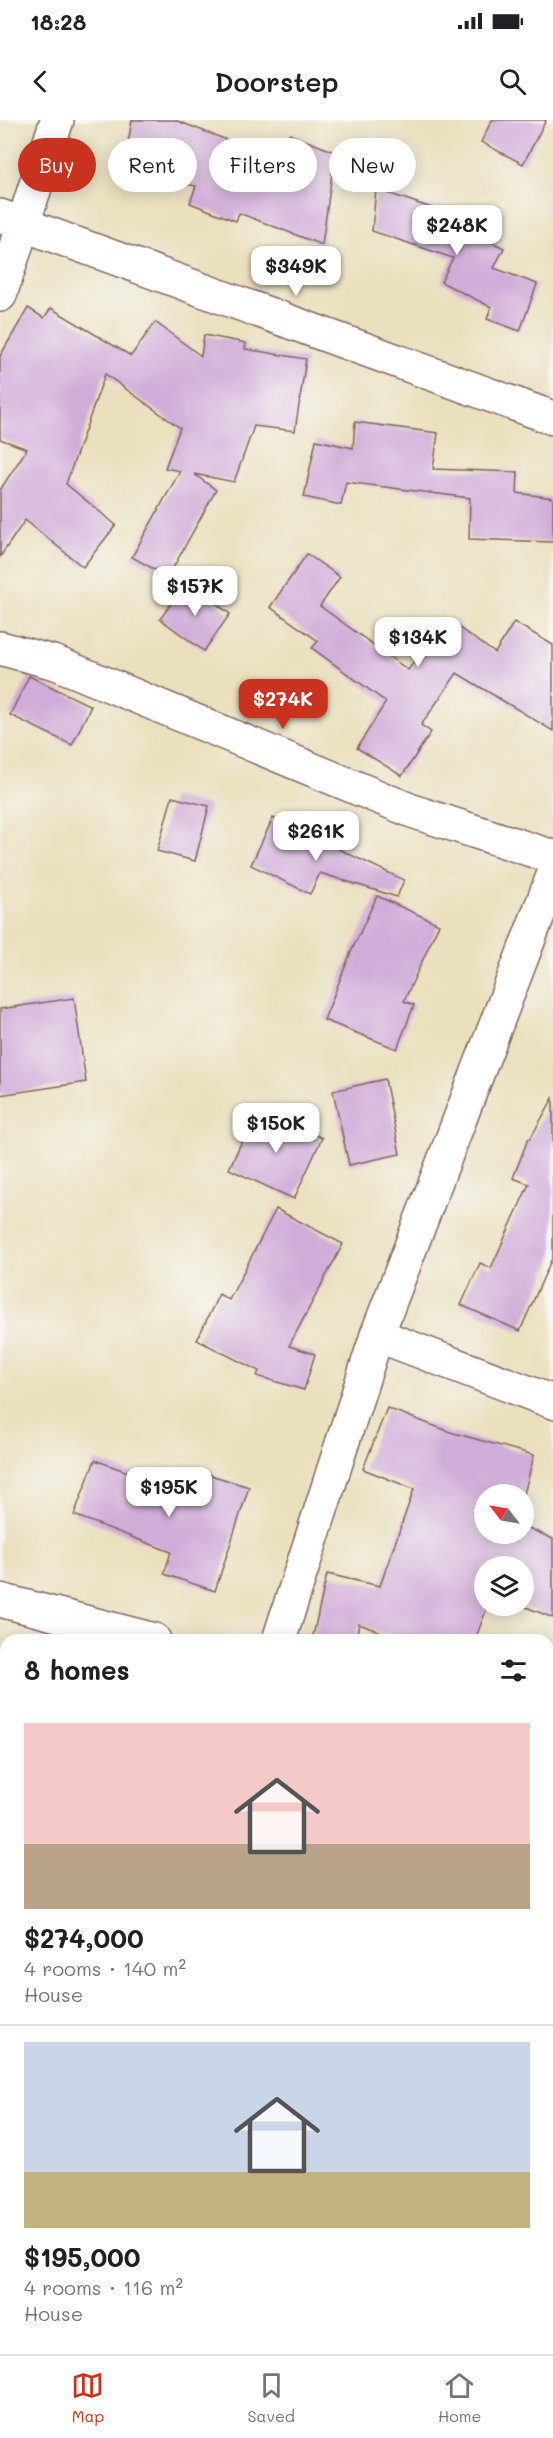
<!DOCTYPE html>
<html lang="en">
<head>
<meta charset="utf-8">
<style>
	:root { --surface:#fff; --page:#f6f6f6; --text:#202124; --muted:#757577; --line:#e0e0e0; --accent:#c8321e }
	body { margin:0; font-family:Mali,sans-serif; background:var(--page); color:var(--text); height:100vh; display:flex; flex-direction:column; font-size:22px; white-space:nowrap }
	* { box-sizing:border-box; margin:0 }
	p { font-size:20px; color:var(--muted) }
	.icon { flex:none; width:33px; height:33px; fill:none; stroke:currentColor; stroke-width:2; stroke-linecap:round; stroke-linejoin:round }
	.map { position:relative; flex:1; overflow:hidden }
	.details { position:absolute; left:0px; top:1514px; width:554px; height:722px; display:flex; flex-direction:column; background:var(--surface); border-radius:18px 18px 0 0; box-shadow:0 3px 15px #0003 }
	.details>* { flex:none }
	.top-card { position:absolute; left:18px; top:18px; width:518px; height:54px; display:flex; gap:12px }
	.needle { width:39px; rotate:301deg }
	.fabs { position:absolute; left:474px; top:1364px; display:grid; gap:12px }
	.fabs a { display:grid; place-items:center; width:60px; height:60px; border-radius:50%; background:var(--surface); box-shadow:0 3px 15px #0003; font-size:30px }
	.price { position:absolute; translate:-50% -51px; padding:0 14px; border-radius:12px; background:#fff; color:#222; font-size:20px; line-height:39px; filter:drop-shadow(0 2px 3px #0008) }
	.price::after { content:''; position:absolute; left:50%; top:36px; width:18px; height:14px; margin-left:-9px; background:inherit; clip-path:polygon(0 0,100% 0,50% 100%) }
	.price.selected { background:var(--accent); color:#fff }
	ul { padding:0; list-style:none }
	li { display:grid; align-content:center; gap:12px; height:318px; padding:0 24px }
	li+li { border-top:2px solid var(--line) }
	li span { display:grid; place-items:center; height:186px; border-radius:0px; color:#555 }
	li>.icon { margin-inline-start:auto }
	span .icon { width:108px; height:108px; fill:#fffc; stroke-width:1 }
	li b { font-size:26px }
	h2 { display:flex; justify-content:space-between; align-items:center; height:72px; padding:0 24px; font-size:26px }
	.chip { padding:0 21px; border-radius:27px; background:var(--surface); box-shadow:0 3px 15px #0003; font-size:21px; line-height:54px }
	.chip.selected { background:var(--accent); color:#fff }
	.status { display:flex; justify-content:space-between; align-items:center; height:42px; padding:0 30px; background:var(--surface); direction:ltr }
	.status svg { height:16px; fill:currentColor }
	header { display:flex; justify-content:space-between; align-items:center; height:78px; padding:0 24px; background:var(--surface); font-size:27px; font-weight:600 }
	.tab-bar { display:flex; justify-content:space-around; align-items:center; height:84px; border-top:2px solid var(--line); background:var(--surface); font-size:16px; color:var(--muted) }
	.tab-bar a { display:grid; justify-items:center; gap:3px }
	.tab-bar .selected { color:var(--accent) }
	.map>svg:first-child { display:block }
	.building { fill:#d0acd8 }
	.lines { fill:none; stroke-linecap:round; stroke-linejoin:round }
	.minor-casing { stroke:#82635e; stroke-width:36 }
	.minor { stroke:#fff; stroke-width:33 }
</style>
</head>
<body>
<div class="status"><b>18:28</b><svg viewBox="0 0 49 12"><path d="M0 12V9h3v3zM5 12V6h3v6zM10 12V3h3v9zM15 12V0h3v12zM26 1h20v11H26zM47 4h2v5h-2z"/></svg></div>
<header><svg class="icon" aria-label="back" viewBox="0 0 24 24"><path d="M15 5l-7 7 7 7"/></svg>Doorstep<svg class="icon" aria-label="search" viewBox="0 0 24 24"><circle cx="10" cy="10" r="6"/><path d="M15 15l6 6"/></svg></header>
<div class="map">
<svg width="553" height="2234" viewBox="0 0 553 2234">
	<rect width="100%" height="100%" fill="#f6f6f2"/>
	<filter id="ink" filterUnits="userSpaceOnUse"><feTurbulence type="fractalNoise" baseFrequency=".0167" numOctaves="2"/><feDisplacementMap in="SourceGraphic" scale="12" xChannelSelector="R" yChannelSelector="G"/><feConvolveMatrix kernelMatrix="1 2 1 2 8 2 1 2 1" color-interpolation-filters="sRGB"/></filter>
	<filter id="wash" filterUnits="userSpaceOnUse"><feTurbulence type="fractalNoise" baseFrequency=".008" numOctaves="4" result="noise"/><feDisplacementMap in="SourceGraphic" scale="24" xChannelSelector="R" yChannelSelector="G"/><feGaussianBlur stdDeviation="1.35" result="paint"/><feColorMatrix in="noise" values="0 0 0 0 0 0 0 0 0 0 0 0 0 0 0 0 0 1.4 0 .05"/><feComposite in="paint" operator="in"/></filter>
	<g filter="url(#wash)">
		<rect width="100%" height="100%" fill="#eae0be"/>
		<g id="blocks">
			<!-- building -->
			<g class="building">
				<polygon points="132,0 175,0 279,40 289,14 335,32 322,125 239,93 236,101 190,83 196,66 123,53"/>
				<polygon points="492,0 546,0 523,44 481,22"/>
				<polygon points="376,69 449,94 447,100 504,128 494,148 537,164 520,211 487,199 491,187 441,162 453,138 372,111"/>
				<polygon points="28,188 44,198 51,188 131,236 155,202 201,236 204,215 246,223 245,229 306,239 295,311 254,306 234,362 194,354 216,370 168,457 132,437 180,351 165,348 180,308 105,254 66,364 116,405 83,447 25,400 0,437 0,370 27,329 0,319 0,236"/>
				<polygon points="355,302 438,313 433,349 518,352 517,373 553,378 553,422 469,419 470,378 346,362 341,385 304,377 316,320 353,328"/>
				<polygon points="307,434 340,457 320,486 408,550 445,498 495,533 514,502 553,525 553,611 457,553 421,605 431,612 402,656 357,628 386,582 312,528 318,521 270,487"/>
				<polygon points="187,462 230,494 204,531 160,499"/>
				<polygon points="29,556 91,586 72,625 10,595"/>
				<polygon points="172,677 209,686 195,741 157,731"/>
				<polygon points="273,698 404,760 397,777 320,753 310,774 251,745"/>
				<polygon points="377,776 439,804 404,881 414,885 397,929 324,900 351,832"/>
				<polygon points="74,878 86,962 0,975 0,889"/>
				<polygon points="385,959 400,1034 349,1045 333,971"/>
				<polygon points="553,978 553,1136 520,1211 461,1185 480,1143 491,1148 529,1064 513,1058 528,1019 530,1019"/>
				<polygon points="257,989 322,1018 294,1079 229,1049"/>
				<polygon points="276,1089 343,1124 289,1226 315,1234 304,1270 257,1256 259,1251 197,1220 219,1174 229,1180"/>
				<polygon points="387,1288 450,1312 534,1335 524,1374 484,1374 484,1413 524,1413 524,1406 553,1419 553,1498 521,1485 524,1485 524,1446 484,1446 484,1485 488,1485 475,1520 402,1520 359,1504 355,1520 312,1520 327,1454 380,1466 414,1369 363,1349"/>
				<polygon points="95,1340 190,1375 198,1351 249,1367 215,1471 164,1454 171,1432 74,1395"/>
			</g>
		</g>
	</g>
	<g filter="url(#ink)">
		<use href="#blocks" fill-opacity="0" stroke="#82635e" stroke-width="1.5"/>
		<g class="lines">
			<!-- minor casing -->
			<g class="minor-casing">
				<g id="minor">
					<polyline points="0,96 553,298"/>
					<polyline points="0,175 57,0"/>
					<polyline points="0,528 56,543 412,691 553,737"/>
					<polyline points="377,1215 553,1282"/>
					<polyline points="0,1480 154,1520"/>
					<polyline points="279,1520 377,1215 553,756"/>
					<polyline points="548,1632 553,1634"/>
					<polyline points="0,1916 6,1918"/>
					<polyline points="548,1983 553,1970"/>
					<polyline points="548,2102 553,2104"/>
					<polyline points="451,2234 452,2229"/>
				</g>
			</g>
			<!-- minor -->
			<use href="#minor" class="minor"/>
		</g>
	</g>
</svg>
<div class="fabs">
<a><svg class="needle" viewBox="-14 -14 28 28"><path d="M0-13l5 13h-10z" fill="#e53935"/><path d="M0 13l5-13h-10z" fill="#757577"/></svg></a>
<a><svg class="icon" aria-label="layers" viewBox="0 0 24 24"><path d="M12 4l9 5-9 5-9-5zM3 14l9 5 9-5"/></svg></a>
</div>
<b class="price" style="left:457px;top:136px">$248K</b>
<b class="price" style="left:296px;top:177px">$349K</b>
<b class="price" style="left:195px;top:497px">$157K</b>
<b class="price" style="left:418px;top:548px">$134K</b>
<b class="price selected" style="left:283px;top:610px">$274K</b>
<b class="price" style="left:316px;top:742px">$261K</b>
<b class="price" style="left:276px;top:1034px">$150K</b>
<b class="price" style="left:169px;top:1398px">$195K</b>
<div class="top-card">
<a class="chip selected">Buy</a>
<a class="chip">Rent</a>
<a class="chip">Filters</a>
<a class="chip">New</a>
</div>
<section class="details">
<h2>8 homes<svg class="icon" aria-label="filters" viewBox="0 0 24 24"><path d="M4 7h16M4 17h16"/><circle cx="9" cy="7" r="2"/><circle cx="15" cy="17" r="2"/></svg></h2>
<ul>
<li><span style="background:linear-gradient(#f6c9c9 65%,#b9a48a 0)"><svg class="icon" aria-label="home" viewBox="0 0 24 24"><path d="M3 11l9-7 9 7M6 9v11h12V9"/></svg></span><div><b>$274,000</b><p>4 rooms · 140 m²</p><p>House</p></div></li>
<li><span style="background:linear-gradient(#c9d6e8 70%,#c2b280 0)"><svg class="icon" aria-label="home" viewBox="0 0 24 24"><path d="M3 11l9-7 9 7M6 9v11h12V9"/></svg></span><div><b>$195,000</b><p>4 rooms · 116 m²</p><p>House</p></div></li>
</ul>
</section>
</div>
<nav class="tab-bar">
<a class="selected"><svg class="icon" aria-label="map" viewBox="0 0 24 24"><path d="M3 6l6-2 6 2 6-2v14l-6 2-6-2-6 2zM9 4v14M15 6v14"/></svg>Map</a>
<a><svg class="icon" aria-label="saved" viewBox="0 0 24 24"><path d="M7 4h10v16l-5-4-5 4z"/></svg>Saved</a>
<a><svg class="icon" aria-label="home" viewBox="0 0 24 24"><path d="M3 11l9-7 9 7M6 9v11h12V9"/></svg>Home</a>
</nav>
</body>
</html>
